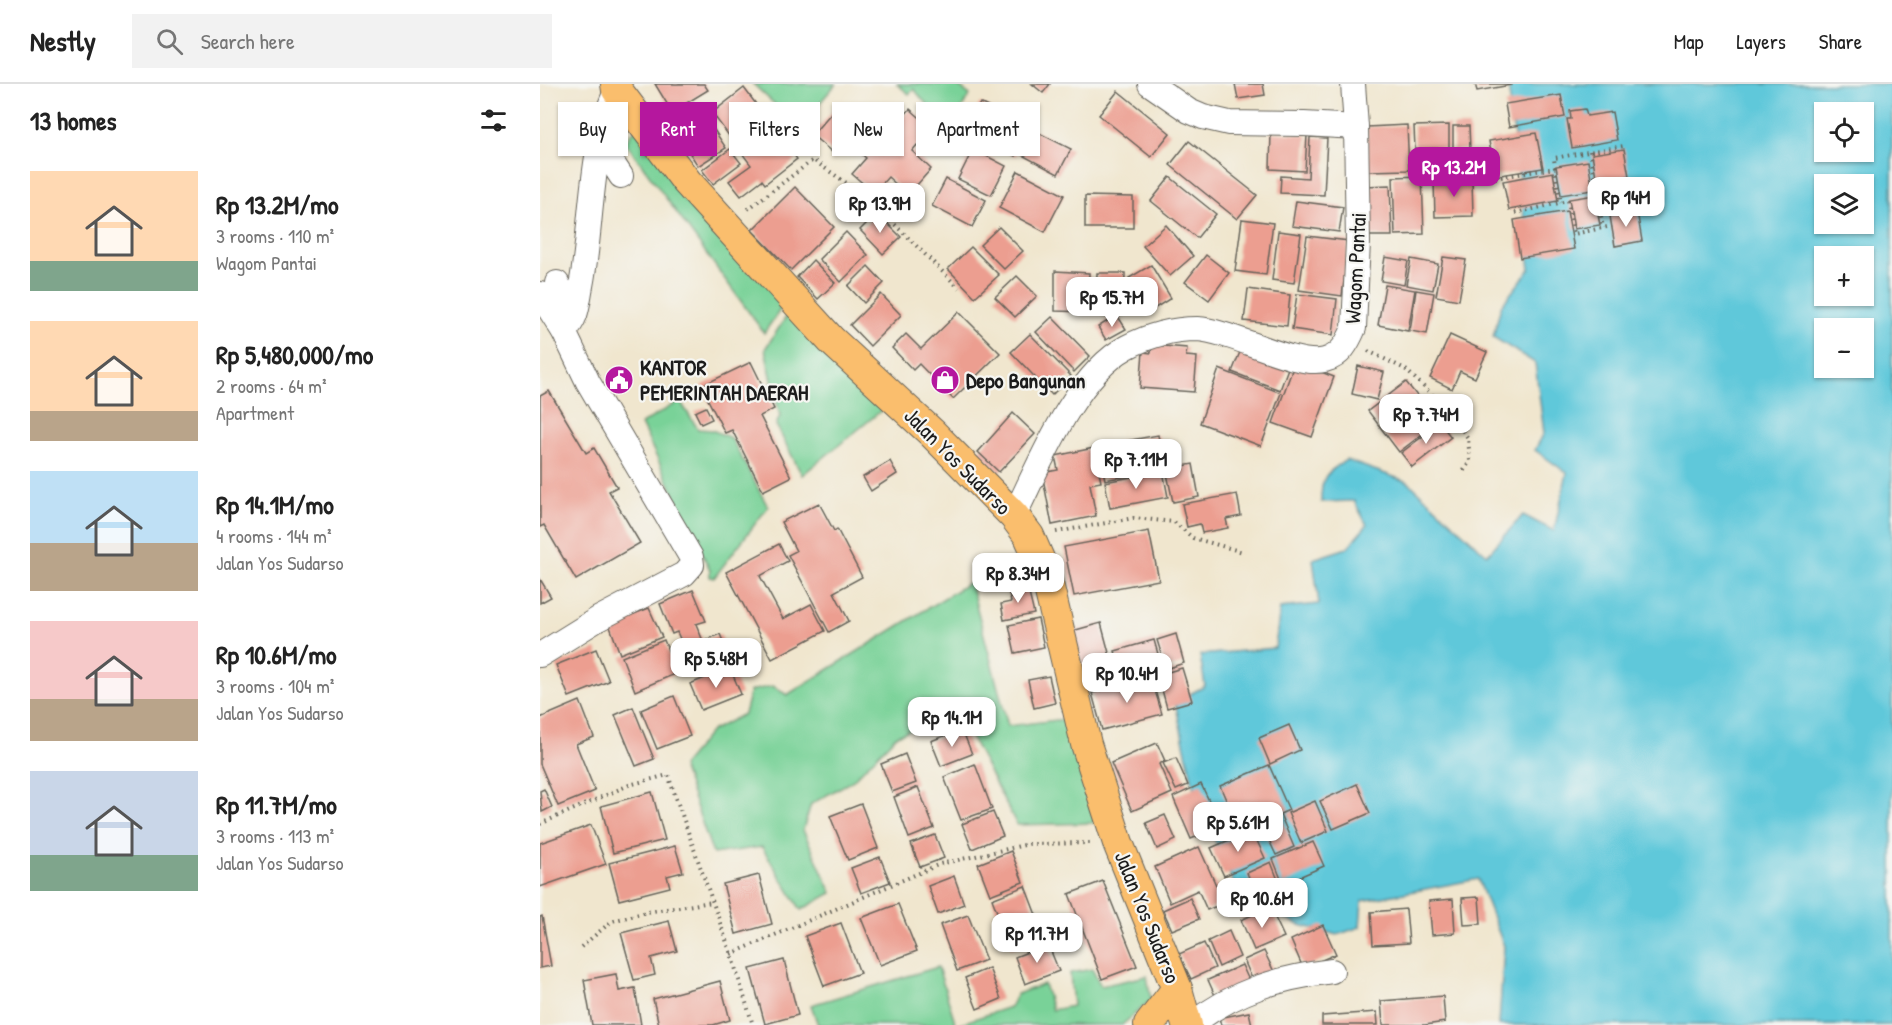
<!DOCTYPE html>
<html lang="en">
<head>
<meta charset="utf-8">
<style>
	:root { --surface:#fff; --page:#f2f2f2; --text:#222; --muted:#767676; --line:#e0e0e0; --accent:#b5179e }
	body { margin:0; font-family:"Patrick Hand",sans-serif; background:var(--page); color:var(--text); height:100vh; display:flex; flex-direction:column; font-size:22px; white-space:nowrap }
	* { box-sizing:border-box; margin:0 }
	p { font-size:20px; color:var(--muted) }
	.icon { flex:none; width:33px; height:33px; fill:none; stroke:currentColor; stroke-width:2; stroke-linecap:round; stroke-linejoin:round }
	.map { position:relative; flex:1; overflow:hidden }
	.sheet { display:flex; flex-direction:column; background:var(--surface); width:540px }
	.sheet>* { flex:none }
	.banner { position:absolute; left:18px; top:18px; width:570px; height:54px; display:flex; gap:12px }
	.tools { position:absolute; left:1274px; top:18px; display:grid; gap:12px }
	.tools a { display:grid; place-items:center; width:60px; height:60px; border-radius:0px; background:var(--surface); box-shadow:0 2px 4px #0004; font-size:30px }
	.price { position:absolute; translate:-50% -51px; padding:0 14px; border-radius:12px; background:#fff; color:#222; font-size:20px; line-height:39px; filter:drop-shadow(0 2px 3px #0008) }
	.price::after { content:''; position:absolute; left:50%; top:36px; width:18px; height:14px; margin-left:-9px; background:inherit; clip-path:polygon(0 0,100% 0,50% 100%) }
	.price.active { background:var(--accent); color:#fff }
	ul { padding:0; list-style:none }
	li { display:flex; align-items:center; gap:18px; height:150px; padding:0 30px }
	li span { display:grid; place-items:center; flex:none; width:168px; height:120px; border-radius:0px; color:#555 }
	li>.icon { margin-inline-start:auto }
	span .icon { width:72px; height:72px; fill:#fffc; stroke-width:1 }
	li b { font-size:26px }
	h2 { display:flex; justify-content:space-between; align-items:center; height:72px; padding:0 30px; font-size:26px }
	.chip { padding:0 21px; border-radius:0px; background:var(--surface); box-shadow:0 2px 4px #0004; font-size:21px; line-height:54px }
	.chip.active { background:var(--accent); color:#fff }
	header { display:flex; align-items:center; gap:36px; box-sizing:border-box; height:84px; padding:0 30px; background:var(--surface); border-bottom:2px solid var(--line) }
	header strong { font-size:28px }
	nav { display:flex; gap:33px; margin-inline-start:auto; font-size:21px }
	.search { width:420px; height:54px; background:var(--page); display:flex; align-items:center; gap:15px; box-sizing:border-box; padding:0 21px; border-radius:0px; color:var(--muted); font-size:22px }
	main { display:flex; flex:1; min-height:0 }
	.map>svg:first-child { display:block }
	.green { fill:#79d298; stroke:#4a775a; stroke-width:1.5 }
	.water { fill:#5fc8da; stroke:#3e727b; stroke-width:1.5; fill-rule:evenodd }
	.building { fill:#ec9e90 }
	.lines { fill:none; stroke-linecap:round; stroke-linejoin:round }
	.minor-casing { stroke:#66635a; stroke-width:26 }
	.major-casing { stroke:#66635a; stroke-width:32 }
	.path { stroke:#66635a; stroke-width:4; stroke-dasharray:1.5 4.5; stroke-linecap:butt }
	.minor { stroke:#fff; stroke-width:24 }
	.major { stroke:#fabe6d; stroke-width:30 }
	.labels { text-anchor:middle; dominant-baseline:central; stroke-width:4.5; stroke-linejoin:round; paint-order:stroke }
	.street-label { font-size:22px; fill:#1c1c1c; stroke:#f6f6f2 }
	.poi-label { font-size:22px; font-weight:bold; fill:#1c1c1c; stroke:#f6f6f2; text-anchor:start }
</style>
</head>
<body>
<header>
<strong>Nestly</strong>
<div class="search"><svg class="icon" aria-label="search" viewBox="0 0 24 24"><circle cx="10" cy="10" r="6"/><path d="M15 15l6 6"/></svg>Search here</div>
<nav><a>Map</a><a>Layers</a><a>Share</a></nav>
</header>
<main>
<section class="sheet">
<h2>13 homes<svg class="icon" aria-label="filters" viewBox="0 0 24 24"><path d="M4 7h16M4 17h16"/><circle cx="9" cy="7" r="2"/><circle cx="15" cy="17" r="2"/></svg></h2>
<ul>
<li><span style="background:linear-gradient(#ffd9b3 75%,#7fa58c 0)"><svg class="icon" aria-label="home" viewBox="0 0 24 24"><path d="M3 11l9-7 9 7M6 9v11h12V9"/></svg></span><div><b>Rp 13.2M/mo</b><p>3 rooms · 110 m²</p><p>Wagom Pantai</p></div></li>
<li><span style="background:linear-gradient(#ffd9b3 75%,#b9a48a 0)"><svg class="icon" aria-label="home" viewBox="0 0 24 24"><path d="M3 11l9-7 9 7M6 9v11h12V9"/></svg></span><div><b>Rp 5,480,000/mo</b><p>2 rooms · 64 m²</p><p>Apartment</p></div></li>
<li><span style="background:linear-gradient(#bfe0f5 60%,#b9a48a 0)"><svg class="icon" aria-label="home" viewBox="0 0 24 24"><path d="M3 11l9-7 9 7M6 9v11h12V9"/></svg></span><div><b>Rp 14.1M/mo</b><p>4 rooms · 144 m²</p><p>Jalan Yos Sudarso</p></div></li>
<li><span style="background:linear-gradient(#f6c9c9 65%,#b9a48a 0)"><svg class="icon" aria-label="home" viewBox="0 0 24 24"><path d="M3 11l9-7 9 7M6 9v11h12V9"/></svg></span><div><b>Rp 10.6M/mo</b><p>3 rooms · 104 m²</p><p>Jalan Yos Sudarso</p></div></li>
<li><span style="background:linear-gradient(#c9d6e8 70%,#7fa58c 0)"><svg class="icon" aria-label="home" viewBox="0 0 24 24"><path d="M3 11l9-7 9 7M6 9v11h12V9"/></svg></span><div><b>Rp 11.7M/mo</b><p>3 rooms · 113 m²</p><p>Jalan Yos Sudarso</p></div></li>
</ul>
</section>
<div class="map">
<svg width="1352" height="941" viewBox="0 0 1352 941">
	<rect width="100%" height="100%" fill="#f6f6f2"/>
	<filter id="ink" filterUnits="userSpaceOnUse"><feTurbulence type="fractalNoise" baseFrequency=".0167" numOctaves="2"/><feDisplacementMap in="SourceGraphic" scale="12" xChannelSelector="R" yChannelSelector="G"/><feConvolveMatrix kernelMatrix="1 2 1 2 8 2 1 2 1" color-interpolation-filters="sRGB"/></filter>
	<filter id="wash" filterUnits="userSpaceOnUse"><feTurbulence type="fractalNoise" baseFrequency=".008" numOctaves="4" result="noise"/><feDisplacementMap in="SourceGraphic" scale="24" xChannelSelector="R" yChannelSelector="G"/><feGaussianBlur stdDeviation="1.35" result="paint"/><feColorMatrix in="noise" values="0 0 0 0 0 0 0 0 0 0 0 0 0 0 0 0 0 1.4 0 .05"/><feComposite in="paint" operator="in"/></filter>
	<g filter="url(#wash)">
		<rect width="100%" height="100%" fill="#f0e6ce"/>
		<!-- green -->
		<g class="green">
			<polygon points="213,0 296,0 259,43"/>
			<polygon points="357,0 415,0 430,11 411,42 383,16 374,5 369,10"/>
			<polygon points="100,43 247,216 224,249 86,59 91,49"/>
			<polygon points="252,224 347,322 262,391 236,341 240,332 225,265"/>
			<polygon points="140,317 158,345 172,346 191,354 228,423 174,494 170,493 170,486 101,340"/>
			<polygon points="430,498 468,642 525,635 555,739 477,741 418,628 357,651 312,697 271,720 263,746 292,809 261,826 222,763 173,770 142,682 171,647 204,630 210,607 233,602 247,611"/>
			<polygon points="398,883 416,941 470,923 477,910 504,900 512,926 533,922 530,889 552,885 561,902 607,892 611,916 582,941 278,941 271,921"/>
		</g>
		<!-- water -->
		<path class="water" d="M968,0H1352V941H959L964,862L938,795L822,817L820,843L797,851L760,841L701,816L656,714L635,618L665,602L660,571L735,564L740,524L779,520L773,475L807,464L827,441L814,417L781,418C781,392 785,390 806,376L868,398L947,471L983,431L1014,447L1027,389L995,366L1004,349L995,279L953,253L961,222L990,185ZM1284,28H1323V68H1284ZM1284,100H1323V140H1284ZM1284,172H1323V212H1284ZM1284,244H1323V284H1284Z"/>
		<g id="blocks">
			<!-- building -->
			<g class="building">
				<polygon points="115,0 164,0 168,6 132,28"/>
				<polygon points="492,0 510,0 503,9"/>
				<polygon points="695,0 723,0 725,11 698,15"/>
				<polygon points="935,0 970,0 971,1 937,7"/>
				<polygon points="204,4 257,75 225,100 222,96 201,112 189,97 211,81 172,29"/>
				<polygon points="578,7 630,49 611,73 559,31"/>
				<polygon points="1021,11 1025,33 969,43 965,20"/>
				<polygon points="440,19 489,44 475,72 426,47"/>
				<polygon points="299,20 319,38 293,69 272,51"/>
				<polygon points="159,23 186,64 158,82 132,41"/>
				<polygon points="48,25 55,38 43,45 36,32"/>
				<polygon points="370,25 403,54 388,71 377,61 372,67 391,85 368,111 348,93 334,109 312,90 326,74 312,61 335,34 350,47"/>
				<polygon points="1045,25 1047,32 1072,28 1077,56 1032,64 1027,35 1031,35 1030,27"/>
				<polygon points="867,41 869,86 828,87 827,43"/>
				<polygon points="909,41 909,64 875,65 874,42"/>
				<polygon points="913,42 929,42 930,65 913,66"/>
				<polygon points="493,46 531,65 518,90 480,70"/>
				<polygon points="731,48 767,51 765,87 730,85"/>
				<polygon points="996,49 1003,84 955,92 949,57"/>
				<polygon points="770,53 787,54 784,111 740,109 741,92 768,94"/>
				<polygon points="649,57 717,111 697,135 630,81"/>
				<polygon points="190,65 201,79 173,100 162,86"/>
				<polygon points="433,65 466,82 451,111 418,95"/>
				<polygon points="1084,65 1089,92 1057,98 1052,70"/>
				<polygon points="916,70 916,85 874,86 874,71"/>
				<polygon points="1048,77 1053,106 1021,111 1016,82"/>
				<polygon points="478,87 524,111 505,148 459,124"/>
				<polygon points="1013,88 1018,117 969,126 963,97"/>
				<polygon points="882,92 884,150 855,151 853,93"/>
				<polygon points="630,93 676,130 657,154 611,117"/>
				<polygon points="1088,94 1093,123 1062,129 1057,99"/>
				<polygon points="406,95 446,116 432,143 392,122"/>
				<polygon points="932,95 933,132 895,133 894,96"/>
				<polygon points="850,101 852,152 827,152 825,102"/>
				<polygon points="255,103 294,143 251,186 212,146"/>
				<polygon points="1054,111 1060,141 1034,145 1029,115"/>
				<polygon points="545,112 593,113 593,144 545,144"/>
				<polygon points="756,117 803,123 799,148 752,142"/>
				<polygon points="1027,127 1034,165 980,174 974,136"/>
				<polygon points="1097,127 1102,157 1075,162 1070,132"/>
				<polygon points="337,129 361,153 343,170 320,146"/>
				<polygon points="702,135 733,139 726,191 695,187"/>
				<polygon points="626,141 653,172 630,192 603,162"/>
				<polygon points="459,143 483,167 464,185 440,161"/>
				<polygon points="738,147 761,150 754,199 732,196"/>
				<polygon points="306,148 328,171 301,198 279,175"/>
				<polygon points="767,152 809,157 802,212 759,206"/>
				<polygon points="431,163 459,191 435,213 408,185"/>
				<polygon points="666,171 689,189 669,216 645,198"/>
				<polygon points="845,173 868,177 864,201 841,197"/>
				<polygon points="903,173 926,176 919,216 896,212"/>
				<polygon points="871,175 898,180 893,206 866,201"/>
				<polygon points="273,176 295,199 278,215 257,193"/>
				<polygon points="611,181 631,214 609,228 589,194"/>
				<polygon points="328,182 344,199 324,219 308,202"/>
				<polygon points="515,187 549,189 548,228 515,227"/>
				<polygon points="557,189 585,189 584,225 556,224"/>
				<polygon points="477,192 497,212 475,233 455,213"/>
				<polygon points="845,201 875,206 868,247 838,241"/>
				<polygon points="708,205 750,211 747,242 704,237"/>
				<polygon points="876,206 894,209 887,250 870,247"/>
				<polygon points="341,210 361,231 330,262 310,241"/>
				<polygon points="757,210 797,215 793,251 752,245"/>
				<polygon points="419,228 460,269 413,315 379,280 373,286 352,264 366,250 381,265"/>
				<polygon points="577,231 586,245 566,256 558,243"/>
				<polygon points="512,233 550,272 534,288 496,248"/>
				<polygon points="490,250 531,292 512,311 471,268"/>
				<polygon points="910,251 947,268 935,294 920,287 912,305 890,294"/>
				<polygon points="704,258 751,276 740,306 692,288"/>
				<polygon points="612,261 647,264 646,272 657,273 654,308 600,304 603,268 611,269"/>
				<polygon points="211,278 234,325 220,332 251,393 223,407 192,346 185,349 161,302"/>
				<polygon points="755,278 794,293 772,353 733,339"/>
				<polygon points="818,282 844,288 837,316 812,310"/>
				<polygon points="679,285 741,309 721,362 660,339"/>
				<polygon points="866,298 898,338 859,368 828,327"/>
				<polygon points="9,307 46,369 54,364 77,403 69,407 100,459 36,496 4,441 0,443 0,312"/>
				<polygon points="166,323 172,335 161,340 155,328"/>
				<polygon points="473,329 495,350 459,388 438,368"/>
				<polygon points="900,339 911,353 872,383 861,369"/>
				<polygon points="618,351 625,385 565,396 558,362"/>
				<polygon points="554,364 561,398 550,400 556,432 512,441 502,389 518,386 515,372"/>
				<polygon points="350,377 357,390 331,407 323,393"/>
				<polygon points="653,380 659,413 633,418 626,385"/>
				<polygon points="623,387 628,413 570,424 565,398"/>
				<polygon points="697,410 701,432 686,435 688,444 662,449 660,440 647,443 642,420"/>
				<polygon points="279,419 294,447 297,445 322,493 294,508 309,537 289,548 248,471 256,467 241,438"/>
				<polygon points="609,447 619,496 534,512 524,463"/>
				<polygon points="239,460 248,477 220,492 243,535 271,520 285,547 232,575 186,488"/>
				<polygon points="480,477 483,494 465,498 462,481"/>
				<polygon points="0,495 11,513 0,519"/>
				<polygon points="487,501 494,530 464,536 461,520 471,518 468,505"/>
				<polygon points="153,506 166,537 156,540 163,557 180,550 190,575 150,591 140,566 144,564 137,548 132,550 120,520"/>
				<polygon points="109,524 122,553 80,570 69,540"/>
				<polygon points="498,535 504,563 475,569 469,541"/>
				<polygon points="561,539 576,595 548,603 532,547"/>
				<polygon points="636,550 644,579 626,585 617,556"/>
				<polygon points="124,556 137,589 95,607 82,573"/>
				<polygon points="614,556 622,584 583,595 575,567"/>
				<polygon points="56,565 69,597 29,613 16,581"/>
				<polygon points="190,584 201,610 161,626 150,600"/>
				<polygon points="642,584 652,617 627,624 618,591"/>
				<polygon points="509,592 515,619 494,624 488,596"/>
				<polygon points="611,593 622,630 562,646 552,609"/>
				<polygon points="134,612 150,652 117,665 101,626"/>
				<polygon points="40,617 54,653 36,660 55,707 18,722 0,680 0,634"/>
				<polygon points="93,623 114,675 96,682 75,631"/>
				<polygon points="749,641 760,666 730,680 719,654"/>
				<polygon points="422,645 432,670 401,682 391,657"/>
				<polygon points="617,659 625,677 619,680 632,709 592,727 571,679"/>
				<polygon points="365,670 376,699 352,708 341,680"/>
				<polygon points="636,674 648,701 636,706 623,679"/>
				<polygon points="435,680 452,725 421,736 404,693"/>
				<polygon points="729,681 749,726 740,730 754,763 736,771 721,739 700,748 680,702"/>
				<polygon points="661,700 671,721 660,726 670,747 651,755 633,713"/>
				<polygon points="817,700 830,729 793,745 780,717"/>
				<polygon points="378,703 394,744 369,754 354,713"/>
				<polygon points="4,705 12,723 2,728 0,707"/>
				<polygon points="112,708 125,756 73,769 61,722"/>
				<polygon points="775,717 788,747 761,759 748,729"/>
				<polygon points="321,720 338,764 308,776 290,732"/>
				<polygon points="453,728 463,752 432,765 422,740"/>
				<polygon points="625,731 636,756 617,765 606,739"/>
				<polygon points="51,741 66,780 0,803 0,759"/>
				<polygon points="712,746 725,774 684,792 671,764"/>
				<polygon points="395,751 404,774 380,783 371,760"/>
				<polygon points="773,758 784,782 743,800 733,775"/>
				<polygon points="135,762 143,788 127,792 130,803 79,816 69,779"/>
				<polygon points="659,763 684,819 667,826 658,806 630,819 615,783"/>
				<polygon points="471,767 483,798 450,811 438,780"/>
				<polygon points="340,773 350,798 321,809 311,784"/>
				<polygon points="731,778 740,801 716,811 707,789"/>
				<polygon points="219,791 232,840 196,850 183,800"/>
				<polygon points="414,792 424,820 398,830 388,802"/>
				<polygon points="563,797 597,882 562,895 529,810"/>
				<polygon points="485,802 504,852 471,864 452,815"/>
				<polygon points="939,813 941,840 924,841 922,814"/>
				<polygon points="650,814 659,835 632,846 623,826"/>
				<polygon points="913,815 915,849 892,851 889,817"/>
				<polygon points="358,820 377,867 340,881 321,834"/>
				<polygon points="730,823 744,853 714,866 701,836"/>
				<polygon points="866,825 869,859 833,861 831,828"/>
				<polygon points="428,831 446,876 417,887 400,841"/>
				<polygon points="2,832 11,882 0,884 0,833"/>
				<polygon points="129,837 137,867 111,874 115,891 94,896 81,849"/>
				<polygon points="301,839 320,889 284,902 265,852"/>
				<polygon points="783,841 796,870 763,884 751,856"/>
				<polygon points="689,847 700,873 679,883 668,857"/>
				<polygon points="664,859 675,884 651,895 639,870"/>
				<polygon points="508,860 519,887 485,900 475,873"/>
				<polygon points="724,867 737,894 716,904 704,876"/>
				<polygon points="244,876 258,931 225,940 210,885"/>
				<polygon points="702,881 712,903 678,918 668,896"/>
				<polygon points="449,884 461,915 437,925 425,894"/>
				<polygon points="76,890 79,907 95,904 101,941 52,941 44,896"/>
				<polygon points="180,897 190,936 173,941 119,941 113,915"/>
				<polygon points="903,912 905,938 885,941 843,941 841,917"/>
				<polygon points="709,928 712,941 681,941 679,934"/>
				<polygon points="837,928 838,941 782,941 782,932"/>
			</g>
		</g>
	</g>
	<g filter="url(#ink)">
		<use href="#blocks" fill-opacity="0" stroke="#66635a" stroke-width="1.5"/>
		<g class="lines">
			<!-- minor casing -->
			<g class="minor-casing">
				<g id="minor">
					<polyline points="610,0 649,27 663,33 689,39 764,40 816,43"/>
					<polyline points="60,60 81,92"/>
					<polyline points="17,199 35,230"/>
					<polyline points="0,210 24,248 48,298 151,473 152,481 144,490 58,535 0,571"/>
					<path d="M24,248C38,233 37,222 41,202C53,141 49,61 77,6"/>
					<path d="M474,432C500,380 534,292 587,263C608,252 633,245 657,245C693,247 755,284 785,276C801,272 808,258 814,244L818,158L816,43L813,0"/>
					<path d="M651,941C694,907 738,894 792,887"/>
				</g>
			</g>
			<!-- major casing -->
			<g class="major-casing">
				<g id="major">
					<polyline points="76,0 77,6 147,98 291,256 392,349 474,432 489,452 506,491 546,660 578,759 637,905 647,941"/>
					<polyline points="609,941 637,905"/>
				</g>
			</g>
			<!-- path -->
			<g class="path">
				<polyline points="1050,67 1063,144"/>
				<polyline points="1015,84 1014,74 1083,62"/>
				<polyline points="955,94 1015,84 1021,119"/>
				<polyline points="208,125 273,76 327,113 419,204"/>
				<polyline points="975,129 1028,117 1034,150 1072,142"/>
				<polyline points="828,267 865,285 906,324 928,354 930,377 923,388"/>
				<polyline points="516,448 594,434 634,438 653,454 703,468"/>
				<polyline points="0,740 89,701 128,691 191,870 213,941"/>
				<polyline points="41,863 72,837 107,828 172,818"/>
				<polyline points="191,870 400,780 489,760 551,759"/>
			</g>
			<!-- minor -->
			<use href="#minor" class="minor"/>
			<!-- major -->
			<use href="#major" class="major"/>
		</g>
	</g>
	<!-- icons -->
	<defs>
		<g id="civic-disc" transform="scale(1.5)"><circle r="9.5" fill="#b5179e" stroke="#f6f6f2"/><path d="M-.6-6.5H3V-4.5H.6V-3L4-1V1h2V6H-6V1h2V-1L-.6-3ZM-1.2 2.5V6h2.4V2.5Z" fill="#fff"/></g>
		<g id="shop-disc" transform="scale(1.5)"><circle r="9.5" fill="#b5179e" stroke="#f6f6f2"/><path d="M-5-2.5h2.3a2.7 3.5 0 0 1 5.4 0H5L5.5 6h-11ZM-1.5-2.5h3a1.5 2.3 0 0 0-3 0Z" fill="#fff"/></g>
	</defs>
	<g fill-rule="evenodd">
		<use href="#civic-disc" x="79" y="296"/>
		<use href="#shop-disc" x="405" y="296"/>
	</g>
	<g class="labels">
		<!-- street labels -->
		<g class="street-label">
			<text transform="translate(815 184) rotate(-87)">Wagom Pantai</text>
			<text transform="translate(418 377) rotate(45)">Jalan Yos Sudarso</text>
			<text transform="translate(608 833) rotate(68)">Jalan Yos Sudarso</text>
		</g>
		<!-- poi labels -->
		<g class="poi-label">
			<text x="100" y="283">KANTOR<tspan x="100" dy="25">PEMERINTAH DAERAH</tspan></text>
			<text x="426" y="296">Depo Bangunan</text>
		</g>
	</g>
</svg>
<div class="tools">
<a><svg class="icon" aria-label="locate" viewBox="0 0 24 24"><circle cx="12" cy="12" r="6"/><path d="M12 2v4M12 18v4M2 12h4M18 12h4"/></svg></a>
<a><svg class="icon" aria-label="layers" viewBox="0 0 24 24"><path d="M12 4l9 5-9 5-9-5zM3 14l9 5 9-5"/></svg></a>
<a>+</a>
<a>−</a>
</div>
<b class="price active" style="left:914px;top:114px">Rp 13.2M</b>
<b class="price" style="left:1086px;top:144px">Rp 14M</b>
<b class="price" style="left:340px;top:150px">Rp 13.9M</b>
<b class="price" style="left:572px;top:244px">Rp 15.7M</b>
<b class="price" style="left:886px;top:361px">Rp 7.74M</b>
<b class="price" style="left:596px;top:406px">Rp 7.11M</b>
<b class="price" style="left:478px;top:520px">Rp 8.34M</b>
<b class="price" style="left:176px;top:605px">Rp 5.48M</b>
<b class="price" style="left:587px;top:620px">Rp 10.4M</b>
<b class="price" style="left:412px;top:664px">Rp 14.1M</b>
<b class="price" style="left:698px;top:769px">Rp 5.61M</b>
<b class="price" style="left:722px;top:845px">Rp 10.6M</b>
<b class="price" style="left:497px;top:880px">Rp 11.7M</b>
<div class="banner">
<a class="chip">Buy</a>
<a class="chip active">Rent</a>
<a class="chip">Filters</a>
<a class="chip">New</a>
<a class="chip">Apartment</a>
</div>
</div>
</main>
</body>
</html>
